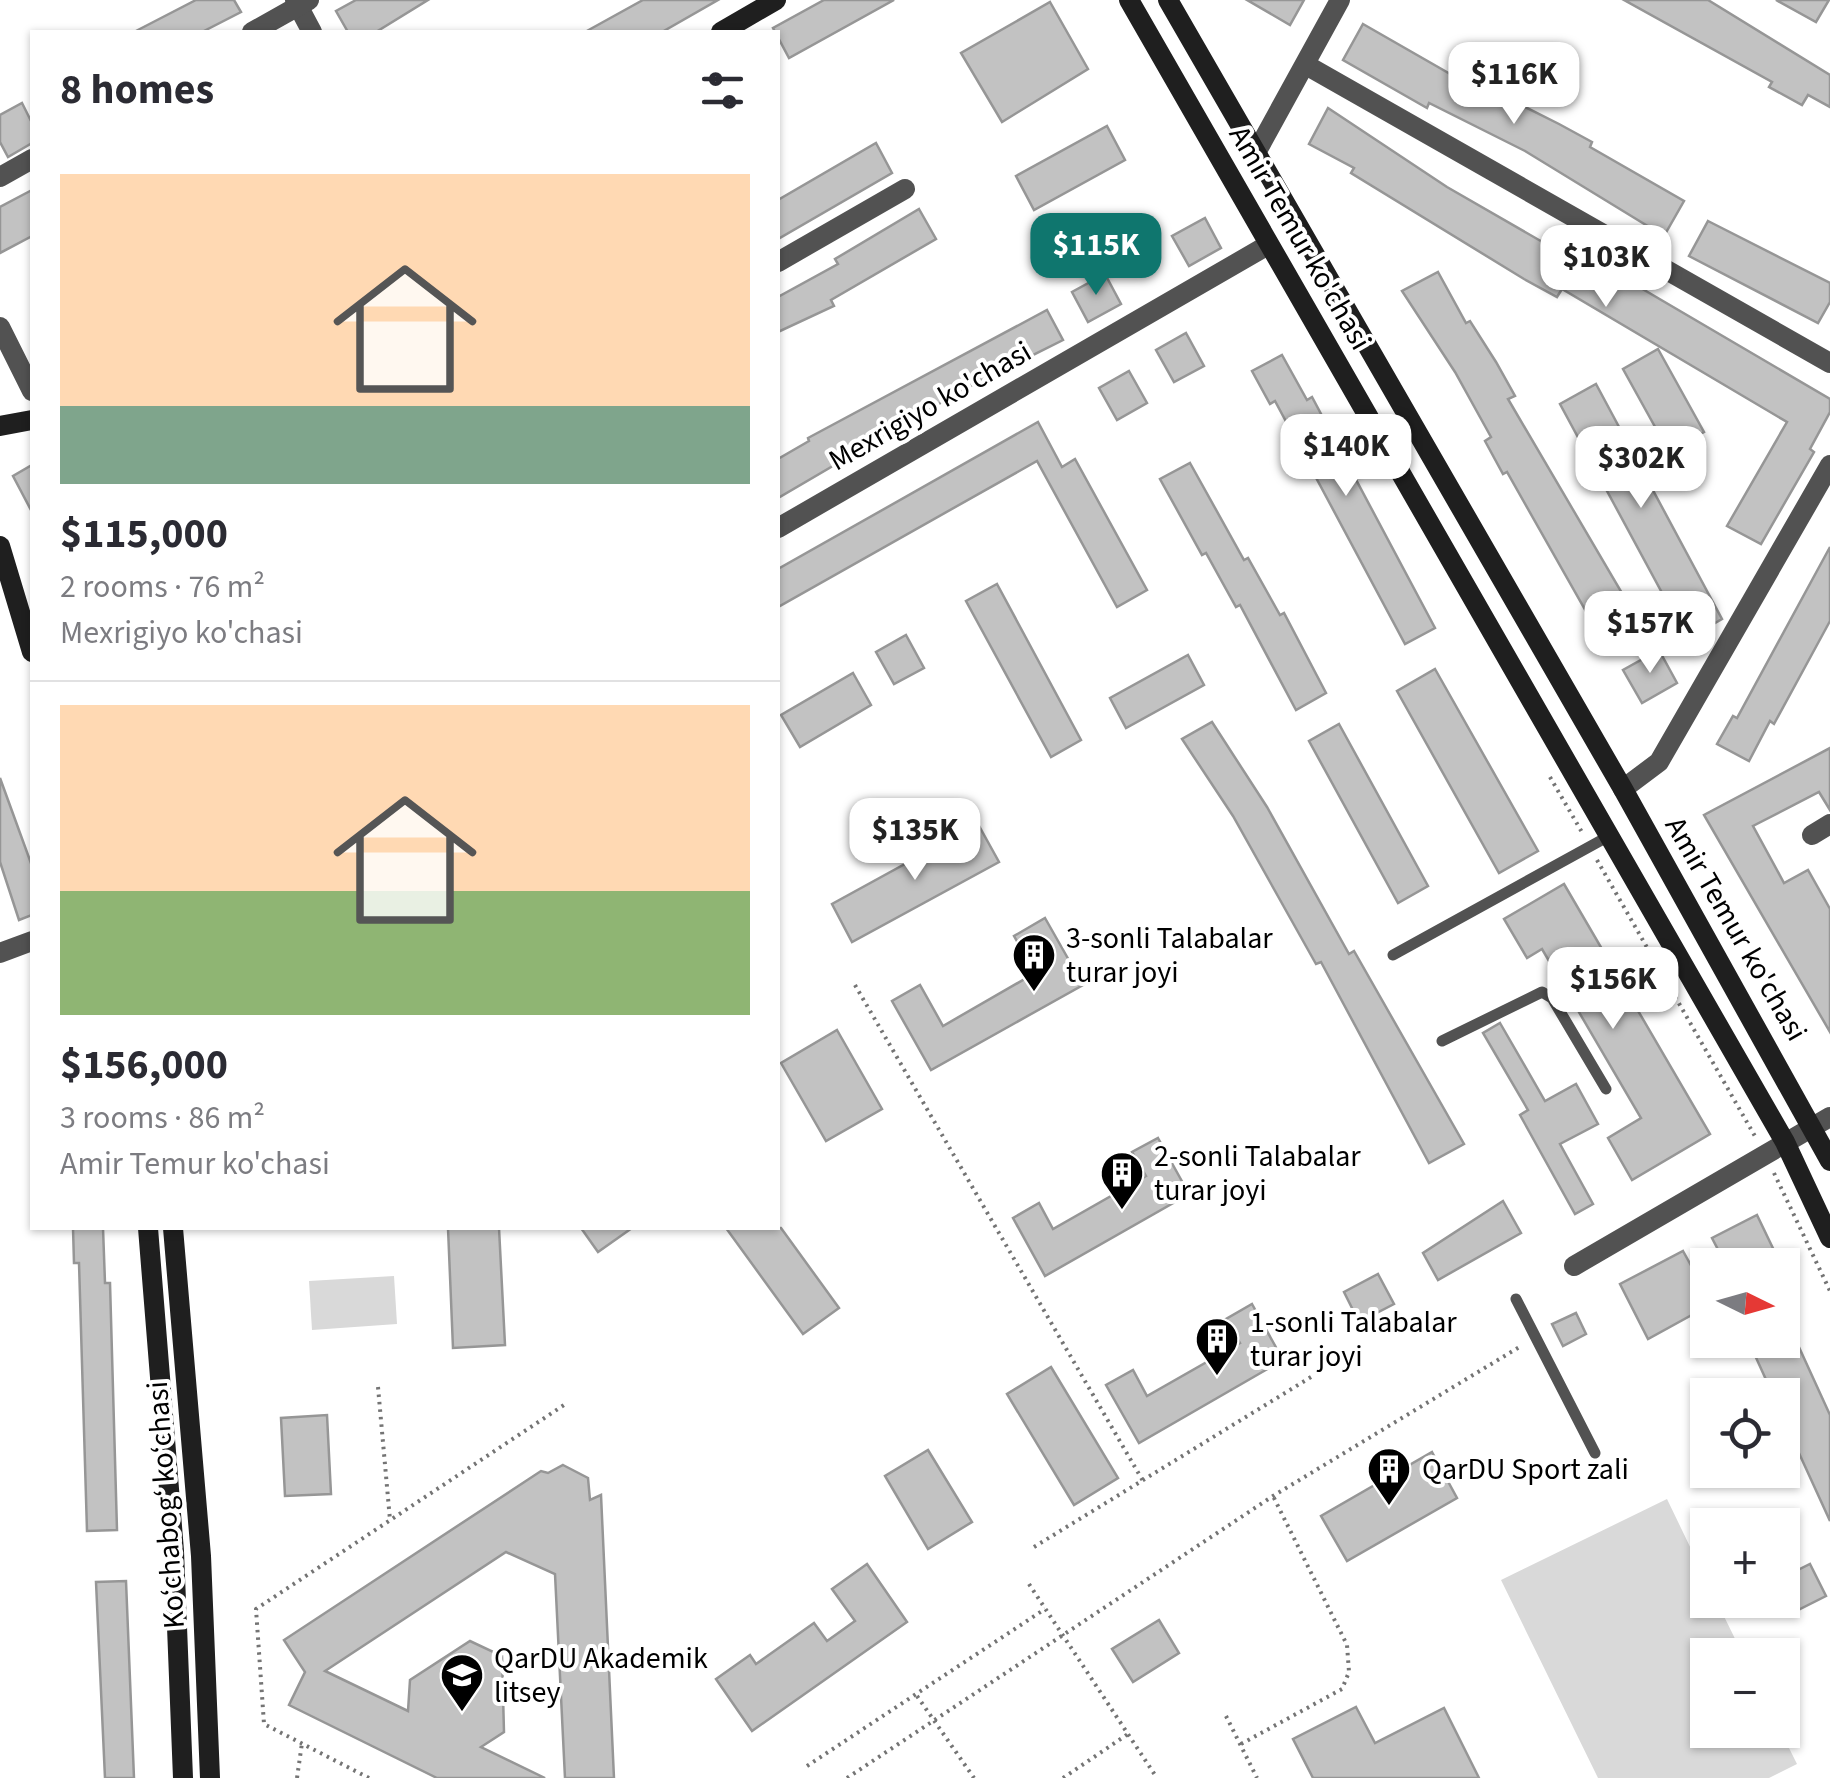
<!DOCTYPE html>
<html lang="en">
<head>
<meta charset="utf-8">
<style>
	:root { --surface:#fff; --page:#f7f7f7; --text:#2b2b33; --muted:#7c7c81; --line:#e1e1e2; --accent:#0f766e }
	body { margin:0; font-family:"Source Sans 3",sans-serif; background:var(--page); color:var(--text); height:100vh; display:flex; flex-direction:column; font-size:38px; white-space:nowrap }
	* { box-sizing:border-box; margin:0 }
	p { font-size:32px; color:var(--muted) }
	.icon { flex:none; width:55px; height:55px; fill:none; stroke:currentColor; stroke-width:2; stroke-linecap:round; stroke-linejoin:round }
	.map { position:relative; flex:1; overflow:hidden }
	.details { position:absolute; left:30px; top:30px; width:750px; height:1200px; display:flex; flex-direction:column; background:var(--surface); border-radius:0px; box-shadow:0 2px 8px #0004 }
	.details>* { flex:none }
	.needle { width:65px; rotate:95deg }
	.controls { position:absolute; left:1690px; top:1248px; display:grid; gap:20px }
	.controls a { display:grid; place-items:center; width:110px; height:110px; border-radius:0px; background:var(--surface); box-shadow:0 2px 8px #0004; font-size:50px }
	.price { position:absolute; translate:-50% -85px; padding:0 22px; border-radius:20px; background:#fff; color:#222; font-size:32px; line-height:65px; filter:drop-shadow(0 2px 5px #0008) }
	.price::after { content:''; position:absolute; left:50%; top:60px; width:30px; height:22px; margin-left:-15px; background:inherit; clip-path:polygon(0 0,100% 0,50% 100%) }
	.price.current { background:var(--accent); color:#fff }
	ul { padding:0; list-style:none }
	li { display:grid; align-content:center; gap:20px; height:530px; padding:0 30px }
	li+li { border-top:2px solid var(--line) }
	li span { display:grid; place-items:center; height:310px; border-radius:0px; color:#555 }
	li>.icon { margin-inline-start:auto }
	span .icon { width:180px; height:180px; fill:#fffc; stroke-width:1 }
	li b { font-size:42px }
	h2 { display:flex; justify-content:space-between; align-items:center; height:120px; padding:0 30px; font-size:42px }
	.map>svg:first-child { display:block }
	.green { fill:#d9d9d9 }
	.building { fill:#c2c2c2; stroke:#969696; stroke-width:2.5 }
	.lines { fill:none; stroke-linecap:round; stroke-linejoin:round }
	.path { stroke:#747474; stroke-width:4; stroke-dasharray:2.5 5; stroke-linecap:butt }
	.lane { stroke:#525252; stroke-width:11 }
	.street { stroke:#525252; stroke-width:20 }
	.secondary { stroke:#1f1f1f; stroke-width:20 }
	.labels { text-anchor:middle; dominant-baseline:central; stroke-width:8; stroke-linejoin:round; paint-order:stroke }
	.street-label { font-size:30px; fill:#000; stroke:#fff }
	.poi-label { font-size:30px; fill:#000; stroke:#fff; text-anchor:start }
</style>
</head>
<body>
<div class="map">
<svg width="1830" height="1778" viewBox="0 0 1830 1778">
	<rect width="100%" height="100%" fill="#fff"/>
	<!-- green -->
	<g class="green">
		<polygon points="394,1276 397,1324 312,1330 309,1281"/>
		<polygon points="1667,1499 1707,1582 1708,1600 1716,1600 1743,1655 1708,1655 1708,1730 1780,1730 1797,1764 1769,1778 1598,1778 1501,1580"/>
	</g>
	<!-- building -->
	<g class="building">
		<polygon points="196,0 234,0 241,12 202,32 134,32"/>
		<polygon points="356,0 428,0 376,32 348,32 336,11"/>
		<polygon points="643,0 718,0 662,32 585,32"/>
		<polygon points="824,0 894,0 789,58 773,28"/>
		<polygon points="1247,0 1304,0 1290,25"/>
		<polygon points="1624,0 1708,0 1830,75 1830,107 1808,95 1802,105 1769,87 1772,82"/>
		<polygon points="1776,0 1829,0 1816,22"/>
		<polygon points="1050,2 1088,69 1002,122 961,53"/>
		<polygon points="1363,24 1459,79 1461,75 1559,124 1592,142 1590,147 1684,201 1664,236 1525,151 1429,103 1427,108 1343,60"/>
		<polygon points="22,103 32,123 32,143 8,157 0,142 0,115"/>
		<polygon points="1328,108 1447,187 1539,240 1589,268 1593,260 1830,399 1830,412 1810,449 1814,452 1761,544 1727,526 1787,422 1562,289 1557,297 1524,279 1351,173 1354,168 1309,144"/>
		<polygon points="1107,126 1125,160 1034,210 1016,176"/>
		<polygon points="876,143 892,173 778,239 778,200"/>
		<polygon points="32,190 32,236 0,253 0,207"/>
		<polygon points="919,209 936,239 831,300 834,306 778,332 778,297 838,264 835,259"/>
		<polygon points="1205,218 1221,248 1189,266 1172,236"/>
		<polygon points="1708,221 1830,283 1830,302 1818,323 1689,256"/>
		<polygon points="1438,272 1466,323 1470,321 1496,362 1515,396 1508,399 1636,617 1600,636 1507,472 1503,474 1485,441 1491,437 1455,372 1402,291"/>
		<polygon points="1105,274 1121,304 1088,322 1072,292"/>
		<polygon points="1047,310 1063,340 961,391 778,498 778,459 809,441 808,438"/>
		<polygon points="1186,333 1204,366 1174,382 1156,350"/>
		<polygon points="1658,349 1704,432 1669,452 1623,369"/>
		<polygon points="1282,355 1307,400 1312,397 1435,628 1405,644 1275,401 1270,404 1252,371"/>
		<polygon points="1129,371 1147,403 1117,420 1099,388"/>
		<polygon points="1596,384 1722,619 1687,639 1560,404"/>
		<polygon points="1038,422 1062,467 1075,459 1147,590 1117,607 1037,461 778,607 778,569"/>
		<polygon points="1190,463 1244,560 1248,558 1280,615 1284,613 1326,693 1296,710 1240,605 1236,607 1206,553 1202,555 1160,479"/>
		<polygon points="32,465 32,512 13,476"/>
		<polygon points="1830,547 1830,621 1774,724 1770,721 1749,761 1717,744 1733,716 1737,718"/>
		<polygon points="997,584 1081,740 1051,757 966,601"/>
		<polygon points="906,635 924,668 894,684 876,652"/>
		<polygon points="1659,650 1677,683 1642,703 1623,670"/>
		<polygon points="1188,655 1204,685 1126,728 1110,698"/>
		<polygon points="1435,669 1538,851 1499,873 1397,691"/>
		<polygon points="853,673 871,705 800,747 781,715"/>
		<polygon points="1212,722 1267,807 1349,954 1354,951 1464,1144 1429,1163 1321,962 1316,964 1233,816 1182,739"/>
		<polygon points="1339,724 1428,886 1398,903 1309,741"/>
		<polygon points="1830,748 1830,810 1819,792 1753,826 1784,883 1808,870 1830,909 1830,1032 1704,815"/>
		<polygon points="0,778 32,866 32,915 19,920 0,862"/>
		<polygon points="978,824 999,862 852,942 832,904"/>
		<polygon points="1564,884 1710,1134 1632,1180 1608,1138 1641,1118 1542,949 1527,958 1504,919"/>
		<polygon points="1045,918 1083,985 931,1070 892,1001 920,985 943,1026 1035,973 1014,936"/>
		<polygon points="1500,1023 1545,1101 1576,1084 1598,1124 1560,1144 1593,1204 1575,1214 1520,1115 1528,1110 1483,1033"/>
		<polygon points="837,1030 882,1109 826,1141 781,1063"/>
		<polygon points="1158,1138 1189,1194 1045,1276 1013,1218 1039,1203 1053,1229 1146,1176 1132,1152"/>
		<polygon points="1503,1201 1521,1233 1438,1280 1423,1253"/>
		<polygon points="1757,1215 1781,1265 1726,1265 1712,1238"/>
		<polygon points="73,1228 103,1228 105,1283 110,1283 117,1530 87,1531 79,1263 74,1263"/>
		<polygon points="448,1228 499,1228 505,1345 453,1348"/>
		<polygon points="581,1228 632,1228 598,1252"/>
		<polygon points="726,1228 781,1228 839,1308 803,1334"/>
		<polygon points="1683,1251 1708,1296 1708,1306 1648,1339 1620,1284"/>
		<polygon points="1378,1274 1394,1304 1359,1322 1344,1292"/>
		<polygon points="1252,1304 1283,1360 1139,1443 1106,1385 1133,1370 1147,1396 1240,1343 1226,1319"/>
		<polygon points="1782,1310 1830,1415 1830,1521 1782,1416 1782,1395 1773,1395 1748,1340 1782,1340"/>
		<polygon points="1576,1313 1586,1334 1563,1346 1552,1324"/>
		<polygon points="1051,1367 1118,1478 1074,1505 1007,1394"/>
		<polygon points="327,1415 331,1494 285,1496 281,1418"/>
		<polygon points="928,1450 972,1522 928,1549 885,1476"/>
		<polygon points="1432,1452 1457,1498 1347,1561 1321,1516"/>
		<polygon points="563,1465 588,1478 590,1500 601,1495 614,1778 565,1778 555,1574 506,1552 325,1671 408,1711 410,1680 470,1641 502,1656 504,1732 481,1747 545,1778 437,1778 289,1705 305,1672 284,1640 541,1471 548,1473"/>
		<polygon points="867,1564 907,1622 752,1731 716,1679 750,1655 756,1664 814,1623 827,1641 855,1621 832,1589"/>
		<polygon points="1810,1564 1826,1596 1794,1612 1782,1590 1782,1578"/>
		<polygon points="126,1581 134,1778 105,1778 96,1582"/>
		<polygon points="1159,1620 1179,1653 1133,1682 1112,1649"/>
		<polygon points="1356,1707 1375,1743 1444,1708 1479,1778 1313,1778 1293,1739"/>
	</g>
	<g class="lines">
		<!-- path -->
		<g class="path">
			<polyline points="1550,777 1583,834"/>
			<polyline points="1597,860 1756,1138"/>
			<polyline points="855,985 1143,1481"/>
			<polyline points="1774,1173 1830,1291"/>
			<polyline points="378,1387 390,1520"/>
			<polyline points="1034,1547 1311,1377"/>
			<polyline points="1029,1584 1157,1778"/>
			<polyline points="917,1696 974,1778"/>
			<polyline points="1226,1716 1257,1778"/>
			<polyline points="1241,1744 1342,1689 1349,1672 1347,1645 1273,1496"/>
			<polyline points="807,1766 1045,1609"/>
			<polyline points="297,1778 302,1743"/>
			<polyline points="369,1778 264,1724 256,1609 564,1405"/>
			<polyline points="847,1778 1273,1496 1521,1346"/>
			<polyline points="1063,1778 1128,1734"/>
		</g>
		<!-- lane -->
		<g class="lane">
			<polyline points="1393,955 1609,836"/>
			<polyline points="1442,1041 1542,992 1552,998 1606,1089"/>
			<polyline points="1516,1299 1595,1453"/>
		</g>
		<!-- street -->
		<g class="street">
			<polyline points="295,0 312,32"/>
			<polyline points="252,32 309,0"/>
			<polyline points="1306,65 1830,363"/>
			<polyline points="1257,151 1340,0"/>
			<polyline points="0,177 32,159"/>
			<polyline points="778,262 905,189"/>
			<polyline points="0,327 32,391"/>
			<polyline points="778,528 1268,245"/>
			<polyline points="1623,789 1659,762 1830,465"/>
			<polyline points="1812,835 1830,824"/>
			<polyline points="0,953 32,941"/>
			<polyline points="1574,1266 1830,1117"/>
		</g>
		<!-- secondary -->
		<g class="secondary">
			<polyline points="1129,0 1785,1142 1830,1238"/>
			<polyline points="1168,0 1623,789 1830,1161"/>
			<polyline points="721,32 776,0"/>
			<polyline points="0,426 32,420"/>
			<polyline points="0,546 32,652"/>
			<polyline points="148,1228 174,1551 183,1778"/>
			<polyline points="173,1228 201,1556 210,1778"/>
		</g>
	</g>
	<!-- icons -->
	<defs>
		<g id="building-pin" transform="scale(2.25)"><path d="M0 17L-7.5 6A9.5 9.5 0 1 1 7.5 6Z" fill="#000" stroke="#fff"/><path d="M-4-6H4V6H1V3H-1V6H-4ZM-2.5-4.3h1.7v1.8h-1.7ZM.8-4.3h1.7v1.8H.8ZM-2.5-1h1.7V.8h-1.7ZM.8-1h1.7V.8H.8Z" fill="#fff"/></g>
		<g id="school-pin" transform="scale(2.25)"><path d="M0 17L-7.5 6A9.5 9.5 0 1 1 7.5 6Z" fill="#000" stroke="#fff"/><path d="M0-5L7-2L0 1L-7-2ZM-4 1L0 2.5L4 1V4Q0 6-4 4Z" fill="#fff"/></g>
	</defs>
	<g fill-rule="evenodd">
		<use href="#building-pin" x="1034" y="955"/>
		<use href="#building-pin" x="1122" y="1173"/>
		<use href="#building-pin" x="1217" y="1339"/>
		<use href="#building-pin" x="1389" y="1469"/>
		<use href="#school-pin" x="462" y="1675"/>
	</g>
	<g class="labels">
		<!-- street labels -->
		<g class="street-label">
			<text transform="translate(1300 238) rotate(60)">Amir Temur ko'chasi</text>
			<text transform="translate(930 406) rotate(-30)">Mexrigiyo ko'chasi</text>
			<text transform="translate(1736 929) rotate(60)">Amir Temur ko'chasi</text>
			<text transform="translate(166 1505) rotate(-94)">Ko‘chabog‘ ko‘chasi</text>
		</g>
		<!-- poi labels -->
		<g class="poi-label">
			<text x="1066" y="938">3-sonli Talabalar<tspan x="1066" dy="34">turar joyi</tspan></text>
			<text x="1154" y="1156">2-sonli Talabalar<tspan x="1154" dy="34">turar joyi</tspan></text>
			<text x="1250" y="1322">1-sonli Talabalar<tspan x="1250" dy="34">turar joyi</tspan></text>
			<text x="1422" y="1469">QarDU Sport zali</text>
			<text x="494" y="1658">QarDU Akademik<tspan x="494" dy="34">litsey</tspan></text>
		</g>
	</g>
</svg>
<div class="controls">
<a><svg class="needle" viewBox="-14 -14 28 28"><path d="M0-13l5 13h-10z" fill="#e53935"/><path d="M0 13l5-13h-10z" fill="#7c7c81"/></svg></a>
<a><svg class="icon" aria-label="locate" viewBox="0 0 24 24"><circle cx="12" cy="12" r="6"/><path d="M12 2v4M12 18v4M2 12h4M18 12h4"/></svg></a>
<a>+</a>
<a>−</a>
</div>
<b class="price" style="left:1514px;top:127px">$116K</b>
<b class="price current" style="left:1096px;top:298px">$115K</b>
<b class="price" style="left:1606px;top:310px">$103K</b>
<b class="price" style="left:1346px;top:499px">$140K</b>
<b class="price" style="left:1641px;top:511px">$302K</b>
<b class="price" style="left:1650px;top:676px">$157K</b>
<b class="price" style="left:915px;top:883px">$135K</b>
<b class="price" style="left:1613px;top:1032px">$156K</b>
<section class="details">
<h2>8 homes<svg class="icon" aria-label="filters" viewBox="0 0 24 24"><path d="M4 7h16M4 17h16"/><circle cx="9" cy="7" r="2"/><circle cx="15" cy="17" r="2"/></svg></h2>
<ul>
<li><span style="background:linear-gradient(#ffd9b3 75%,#7fa58c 0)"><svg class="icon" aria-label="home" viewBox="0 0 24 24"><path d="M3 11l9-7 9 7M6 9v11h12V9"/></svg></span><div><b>$115,000</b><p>2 rooms · 76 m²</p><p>Mexrigiyo ko'chasi</p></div></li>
<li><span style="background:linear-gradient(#ffd9b3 60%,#8fb573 0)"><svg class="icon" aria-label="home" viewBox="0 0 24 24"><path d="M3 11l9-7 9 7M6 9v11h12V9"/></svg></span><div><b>$156,000</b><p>3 rooms · 86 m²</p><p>Amir Temur ko'chasi</p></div></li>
</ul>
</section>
</div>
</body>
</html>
